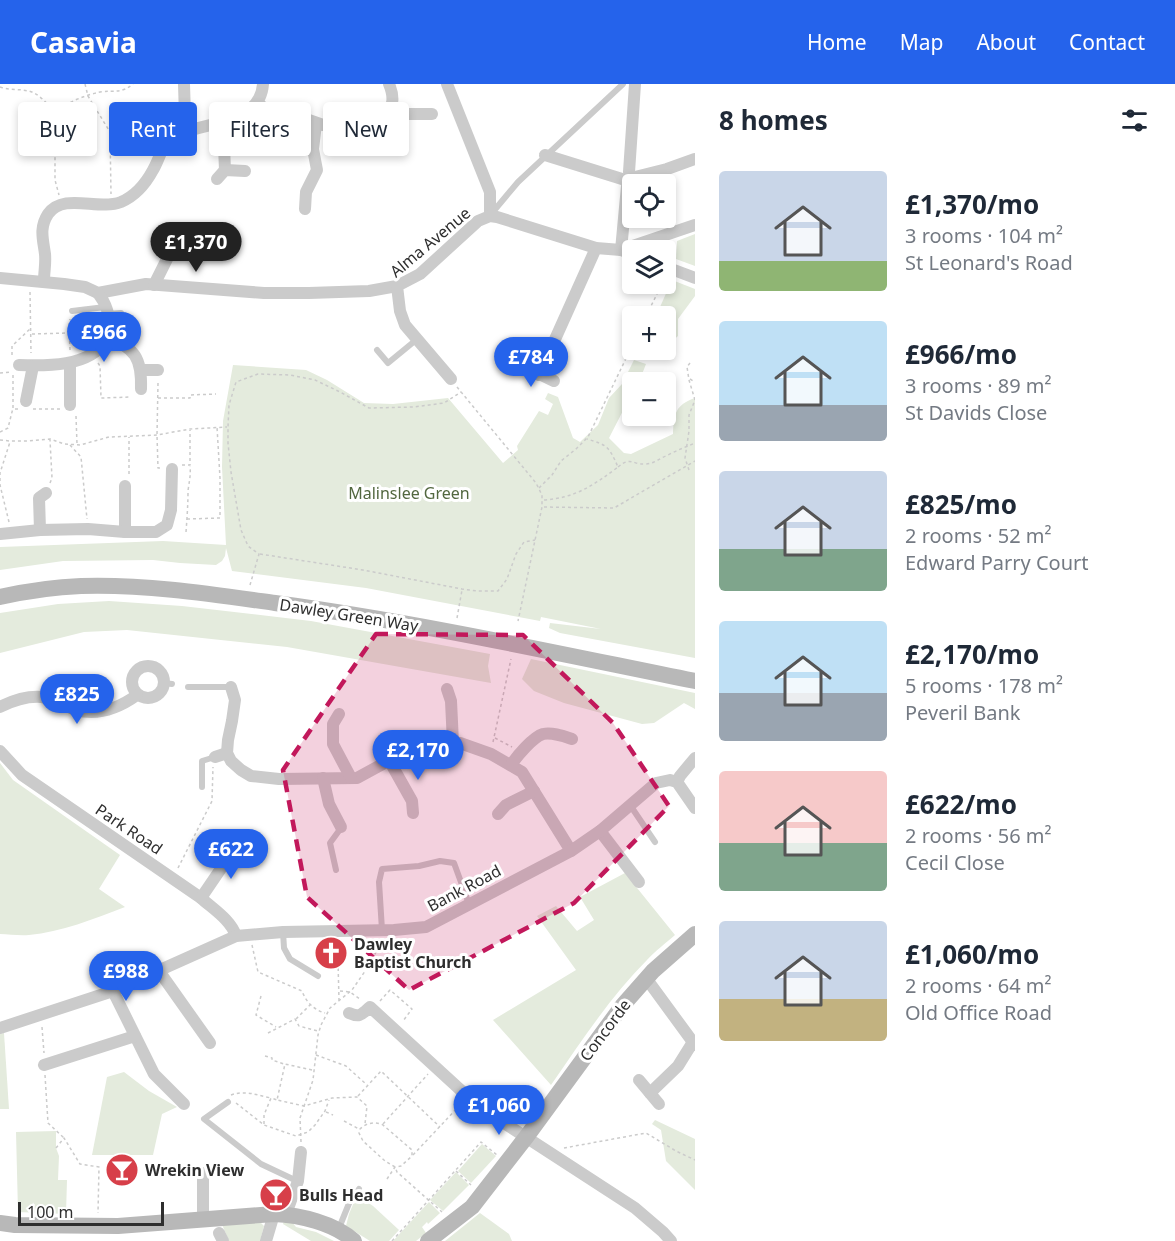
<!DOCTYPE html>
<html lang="en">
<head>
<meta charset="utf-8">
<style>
	:root { --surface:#fff; --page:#f2f2f3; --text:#1f2937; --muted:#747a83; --accent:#2563eb }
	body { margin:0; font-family:"Noto Sans",sans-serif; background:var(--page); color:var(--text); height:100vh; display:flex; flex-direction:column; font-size:22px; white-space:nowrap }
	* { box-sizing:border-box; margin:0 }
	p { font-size:20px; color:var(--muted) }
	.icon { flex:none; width:33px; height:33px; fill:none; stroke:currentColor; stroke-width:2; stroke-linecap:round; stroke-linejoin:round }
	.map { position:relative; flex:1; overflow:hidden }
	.drawer { display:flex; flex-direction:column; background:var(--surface); width:480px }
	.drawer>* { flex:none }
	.hud { position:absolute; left:18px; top:18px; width:570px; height:54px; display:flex; gap:12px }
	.controls { position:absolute; left:622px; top:90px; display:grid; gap:12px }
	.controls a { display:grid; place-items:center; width:54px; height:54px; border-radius:6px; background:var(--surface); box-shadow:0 3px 9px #0003; font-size:30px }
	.scale { position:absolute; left:18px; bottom:15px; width:146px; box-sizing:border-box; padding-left:6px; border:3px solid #2e2e2e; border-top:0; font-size:16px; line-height:21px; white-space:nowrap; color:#2e2e2e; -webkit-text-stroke:4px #fff; paint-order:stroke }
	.price { position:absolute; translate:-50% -51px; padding:0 14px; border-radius:21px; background:var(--accent); color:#fff; font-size:20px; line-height:39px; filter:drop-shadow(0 2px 3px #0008) }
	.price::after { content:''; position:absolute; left:50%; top:36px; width:18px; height:14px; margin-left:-9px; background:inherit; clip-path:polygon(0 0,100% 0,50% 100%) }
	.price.selected { background:#222; color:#fff }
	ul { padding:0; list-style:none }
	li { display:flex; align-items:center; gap:18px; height:150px; padding:0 24px }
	li span { display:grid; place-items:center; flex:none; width:168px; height:120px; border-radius:6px; color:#555 }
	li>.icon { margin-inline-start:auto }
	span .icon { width:72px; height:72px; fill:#fffc; stroke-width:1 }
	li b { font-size:26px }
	h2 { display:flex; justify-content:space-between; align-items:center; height:72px; padding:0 24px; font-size:26px }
	.tag { padding:0 21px; border-radius:6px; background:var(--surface); box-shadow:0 3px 9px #0003; font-size:21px; line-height:54px }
	.tag.selected { background:var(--accent); color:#fff }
	header { display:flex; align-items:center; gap:36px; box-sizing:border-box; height:84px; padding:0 30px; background:var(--accent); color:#fff }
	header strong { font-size:28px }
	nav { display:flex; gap:33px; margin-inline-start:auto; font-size:21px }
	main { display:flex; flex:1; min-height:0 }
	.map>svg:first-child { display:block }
	.green { fill:#e4ebdd }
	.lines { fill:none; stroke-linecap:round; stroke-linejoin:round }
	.path { stroke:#cbcbcb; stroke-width:1.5; stroke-dasharray:3 3; stroke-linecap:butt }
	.lane { stroke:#cbcbcb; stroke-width:6 }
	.street { stroke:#cbcbcb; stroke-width:12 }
	.secondary { stroke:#b8b8b8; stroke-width:16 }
	.marked { fill:#c2185b; fill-opacity:0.2; stroke:#c2185b; stroke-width:4.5; stroke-dasharray:12 8; stroke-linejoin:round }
	.labels { text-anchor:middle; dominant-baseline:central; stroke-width:6; stroke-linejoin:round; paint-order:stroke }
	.street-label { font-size:16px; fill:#2e2e2e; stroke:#fff }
	.park-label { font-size:16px; fill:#52673f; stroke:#fff }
	.poi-label { font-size:16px; font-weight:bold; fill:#2e2e2e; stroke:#fff; text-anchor:start }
</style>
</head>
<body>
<header>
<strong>Casavia</strong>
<nav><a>Home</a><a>Map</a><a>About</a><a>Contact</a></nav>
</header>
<main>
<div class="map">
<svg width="695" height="1157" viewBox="0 0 695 1157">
	<rect width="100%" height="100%" fill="#fff"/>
	<!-- green -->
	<g class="green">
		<polygon points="695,150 695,182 676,175 677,157"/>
		<polygon points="672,196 695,205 695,212 678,235 678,252 670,259 666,251 666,232 656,232"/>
		<path d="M634,276L646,280L639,298H633V311L627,319L609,354L624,369L631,370L673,350C674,330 675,321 695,314V574L560,549L549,544L550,539L601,545L541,533L540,537L366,504L232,487L226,464L225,472L222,477L216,481L180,479L153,476L63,477L0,486V463L163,457L226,461L222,383L223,337L233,281L306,286L327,296L364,319L393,320L448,314L503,379L518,366L517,362L539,327L548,331L553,320L545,315L548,309L558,313L573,354L580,358L598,341L609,314L622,300Z"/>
		<polygon points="109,517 182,522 311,537 490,570 488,582 491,599 287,563 127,546 84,548 0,569 0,529 58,520"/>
		<polygon points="531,575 695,609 695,625 684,619 654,639 642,640 564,619 534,607 522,595"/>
		<path d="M0,679L13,696L120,771L99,805L125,823C94,835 61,848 29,851C19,852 9,850 0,850Z"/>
		<path d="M625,789L675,851C666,859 655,867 647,876C610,913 581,958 551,1001L493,936L576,886L537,832L556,822L577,847L594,836L580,813Z"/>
		<polygon points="4,949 9,1025 0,1025 0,950"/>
		<polygon points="124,988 149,1007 177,1023 162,1030 153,1071 92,1071 107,993"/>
		<polygon points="655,1036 695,1055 695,1106 666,1077 661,1046 652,1040"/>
		<polygon points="56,1047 56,1064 59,1072 58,1096 67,1096 66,1130 18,1128 16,1048"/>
		<polygon points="482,1060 496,1072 471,1099 458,1087"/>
		<polygon points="456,1088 469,1101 443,1127 430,1116"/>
		<polygon points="357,1111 373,1122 399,1146 389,1157 370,1157 346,1142 349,1130"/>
		<polygon points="429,1118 440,1129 428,1140 427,1138 422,1143 426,1149 416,1157 393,1157"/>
		<polygon points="480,1129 509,1150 512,1157 445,1157"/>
		<polygon points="259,1137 264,1142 260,1157 229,1157 221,1138"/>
		<polygon points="284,1137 292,1138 296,1143 316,1148 334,1157 311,1157 283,1140"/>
	</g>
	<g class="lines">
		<!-- path -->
		<g class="path">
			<polyline points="85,0 88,12 110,48 111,110"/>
			<path d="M0,3C11,7 24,4 34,9C42,13 49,22 55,29V96L59,111"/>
			<path d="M56,29C66,18 86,11 100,8C115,6 121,10 133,0"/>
			<polyline points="30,208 31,269"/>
			<polyline points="646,232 662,200"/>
			<polyline points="32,250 69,249"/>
			<polyline points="70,266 69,241 70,235"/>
			<polyline points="12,271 12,262 31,244"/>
			<polyline points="98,279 100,282 101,314 131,313"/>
			<polyline points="690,279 687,283 689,296 695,316"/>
			<polyline points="0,289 11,288"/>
			<polyline points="13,291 13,325 19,325"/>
			<polyline points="690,295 695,298"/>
			<polyline points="158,299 157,351 158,384 161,384"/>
			<polyline points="457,303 536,399 542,411 542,423 518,537"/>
			<polyline points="158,314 190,314 190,311 216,310"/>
			<polyline points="33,325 61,325"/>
			<polyline points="76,332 77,360"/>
			<polyline points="0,348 8,344 13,324"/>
			<polyline points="0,356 10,357 28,357 50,355 64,360 80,361 109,353 157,351 190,345 227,343"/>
			<polyline points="70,361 81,373 87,435"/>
			<polyline points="182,381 190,381 190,346"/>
			<path d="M618,383C631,372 633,381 645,380C654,380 660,374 668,371C677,366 686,363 695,359"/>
			<polyline points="689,386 685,374 689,347 689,331 695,316"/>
			<polyline points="129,390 129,353"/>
			<polyline points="50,399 52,394 50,356"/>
			<polyline points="539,404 552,391 561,377 576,365 588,353 633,260"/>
			<path d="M544,416C575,414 594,401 618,383C609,363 608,361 587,355"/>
			<polyline points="544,423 614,424 695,377"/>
			<polyline points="187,435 220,434 220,394 217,343"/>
			<polyline points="9,438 0,401 0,389 10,358"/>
			<path d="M186,448C187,434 188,421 188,407C189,398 191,392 190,382"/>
			<polyline points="260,470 363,486 462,505 477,507 498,507 507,495 516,470 524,458 535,456"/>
			<polyline points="250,501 259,470 248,462 241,446 231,388 228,359 228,343 229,321 236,298 258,290 290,291 315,296 340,308 369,324 414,323 444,319 461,308"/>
			<polyline points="457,534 462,506"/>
			<polyline points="495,654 512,663"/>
			<polyline points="493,658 511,575"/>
			<polyline points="178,784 212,717 213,683"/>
			<path d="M252,861L258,888L302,907C306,918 314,926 325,929"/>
			<polyline points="338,878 339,916"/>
			<polyline points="340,907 350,908 360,915"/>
			<polyline points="261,912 256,931 276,943"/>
			<polyline points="380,917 390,906 412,925 403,937"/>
			<polyline points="296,935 310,921"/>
			<polyline points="42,943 44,969"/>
			<polyline points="268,949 295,935 299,942 318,947"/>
			<polyline points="316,971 346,982 367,1001"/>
			<polyline points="265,972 272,974 272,976 284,980"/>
			<polyline points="312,986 285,980 277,1016 304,1022 332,1014 357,1013 367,1022 365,1040"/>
			<polyline points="45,991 48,1039 64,1054"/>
			<path d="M231,1011C245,1006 257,1011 271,1014"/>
			<polyline points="358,1012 381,987 440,1043"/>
			<polyline points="236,1019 264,1041 296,1052 308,1048 315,1041 325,1027 329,1016"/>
			<polyline points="326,1028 333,1031"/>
			<polyline points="344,1037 359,1045"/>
			<polyline points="264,1040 264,1031 271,1014 277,1016"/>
			<polyline points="383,1040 428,990"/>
			<polyline points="301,1058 300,1034 313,996 318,951 321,941 330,924 352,906 370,880 376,868 377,858"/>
			<polyline points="56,1064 64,1054 80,1080 99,1083 98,1129"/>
			<polyline points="564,1064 646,1049 676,1067 695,1076"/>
			<polyline points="413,1071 461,1020"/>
			<polyline points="456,1087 471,1101"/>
			<path d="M387,1095L395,1083L401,1082L412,1072V1066L383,1041C375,1037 366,1039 360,1045L359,1049L363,1057L385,1077L395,1083L397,1088L442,1128"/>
			<polyline points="392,1157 481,1058 497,1071"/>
		</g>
		<!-- lane -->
		<g class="lane">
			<polyline points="492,129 518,98 623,0"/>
			<polyline points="72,227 105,223"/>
			<polyline points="108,230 121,229"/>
			<polyline points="377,266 388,279 416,256"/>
			<polyline points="164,599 172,600"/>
			<polyline points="188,603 231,603"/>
			<polyline points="202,703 202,677 215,673"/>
			<polyline points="630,721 655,758"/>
			<polyline points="336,786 330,759 341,744"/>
			<polyline points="382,846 379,798 382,785 419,782 440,777 454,779 469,820"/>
			<polyline points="283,848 284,864 290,875 318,892"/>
			<polyline points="228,1018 204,1035 261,1080 297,1097"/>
			<polyline points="339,1144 350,1117 359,1105"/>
		</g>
		<!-- street -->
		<g class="street">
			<polyline points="184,0 185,32 189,47"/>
			<polyline points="447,0 490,108 490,132"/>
			<path d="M257,19L273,30L303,34L323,41L336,42L362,34L386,32C394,21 394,12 389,0"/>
			<polyline points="388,30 432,30"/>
			<polyline points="223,38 225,86"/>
			<polyline points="545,71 622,95"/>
			<polyline points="629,88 635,0"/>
			<polyline points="635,93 667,85 695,75"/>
			<polyline points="217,95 225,86 245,87"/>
			<polyline points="305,125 306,108 317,86 313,65 316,40"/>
			<polyline points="626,168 621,166 627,102"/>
			<polyline points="666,183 695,194"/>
			<polyline points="0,194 64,200 85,203 98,209 146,200 264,209 309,209 369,207 397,202"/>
			<path d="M44,197C44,188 46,179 45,170C43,155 39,144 48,130C64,108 98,127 121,118C135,112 146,99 153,86C160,74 162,59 175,52C203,37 260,42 263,0"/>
			<polyline points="154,201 181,147 203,159"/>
			<path d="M107,253C135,264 142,274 141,305"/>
			<path d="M19,281C45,282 90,283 105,257C107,253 108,248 109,244C111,232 105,218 98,209"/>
			<polyline points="523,282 554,297"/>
			<polyline points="141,286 158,286"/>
			<polyline points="539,291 596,164"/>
			<polyline points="451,295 405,241 400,227 397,202 420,190 478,137 490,132 497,133 596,164 621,166 695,141"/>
			<polyline points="26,317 33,282"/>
			<polyline points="70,321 70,279"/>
			<polyline points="125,402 125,448"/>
			<polyline points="40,446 39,414 46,409"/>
			<polyline points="0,450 40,446 88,445 125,448 156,448 167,441 171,426 172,385"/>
			<circle cx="148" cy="598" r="16"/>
			<polyline points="231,603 235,616 232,637 228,656 227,669 231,677 241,686 251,692 279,695 357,694 412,664 430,658 460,659 491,670 522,688 571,767"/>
			<polyline points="447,605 451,617 453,659"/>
			<path d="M0,623C12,617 27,612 41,613C53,614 64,622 76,626C98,632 119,624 137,611"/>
			<polyline points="339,630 333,640 333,660 351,694"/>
			<path d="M0,667L22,691L201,814C213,825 231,836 236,852"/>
			<polyline points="215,673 227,669"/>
			<polyline points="389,676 412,717 413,729"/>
			<path d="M511,681C517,672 533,653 543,650C552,648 563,652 572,655"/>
			<polyline points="323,694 329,720 341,743"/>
			<polyline points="677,698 680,692 695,674"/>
			<polyline points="498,730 506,721 534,707"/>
			<polyline points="600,747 639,798"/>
			<polyline points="201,814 237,761"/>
			<polyline points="159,887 210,959"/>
			<polyline points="646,894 695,961"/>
			<polyline points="113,907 154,990 184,1020"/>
			<path d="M349,929C360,934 362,930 370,923L478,1022L635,1124L663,1148L671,1157"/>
			<polyline points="0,944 113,907 236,852 283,848 394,846 426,843 571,767 600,747 656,699 670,696 677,698 695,724"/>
			<polyline points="44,981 135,952"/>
			<polyline points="639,996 659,1020"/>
			<polyline points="650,1009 678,982 693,958"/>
			<polyline points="203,1089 203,1136"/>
			<polyline points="286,1130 298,1097 301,1068"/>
			<polyline points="219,1149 223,1157"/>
			<polyline points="266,1157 274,1130"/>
		</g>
		<!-- secondary -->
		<g class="secondary">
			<path d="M0,513C27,507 54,503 81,502C146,500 211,510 275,519C416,538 556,569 695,597"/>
			<path d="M0,1139L15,1141L118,1142L274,1130C300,1131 334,1139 354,1157"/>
			<polyline points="428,1157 472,1123 527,1052 623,921 653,887 695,850"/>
		</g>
	</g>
	<!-- marked area -->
	<path class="marked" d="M376,550L523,551L613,639L669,722L574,819L409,906L307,813L283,686Z"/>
	<!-- icons -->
	<defs>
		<g id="church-disc" transform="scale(1.725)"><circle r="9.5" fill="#d73f49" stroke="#fff"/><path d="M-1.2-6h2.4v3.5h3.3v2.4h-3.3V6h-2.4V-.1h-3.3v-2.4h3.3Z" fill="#fff"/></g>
		<g id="bar-disc" transform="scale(1.725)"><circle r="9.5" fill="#d73f49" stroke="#fff"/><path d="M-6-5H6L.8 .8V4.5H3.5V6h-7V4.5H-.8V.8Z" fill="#fff"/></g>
	</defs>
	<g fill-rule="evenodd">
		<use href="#church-disc" x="331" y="869"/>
		<use href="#bar-disc" x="122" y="1086"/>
		<use href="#bar-disc" x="276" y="1111"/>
	</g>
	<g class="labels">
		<!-- street labels -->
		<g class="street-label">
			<text transform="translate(430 158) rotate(-40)">Alma Avenue</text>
			<text transform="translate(349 531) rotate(9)">Dawley Green Way</text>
			<text transform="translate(129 745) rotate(34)">Park Road</text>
			<text transform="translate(464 804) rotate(-28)">Bank Road</text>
			<text transform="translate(605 946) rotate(-53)">Concorde</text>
		</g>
		<!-- park labels -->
		<g class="park-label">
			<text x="409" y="409">Malinslee Green</text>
		</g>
		<!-- poi labels -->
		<g class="poi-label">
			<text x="354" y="860">Dawley<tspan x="354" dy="18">Baptist Church</tspan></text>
			<text x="145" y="1086">Wrekin View</text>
			<text x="299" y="1111">Bulls Head</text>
		</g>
	</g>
</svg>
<div class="controls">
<a><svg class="icon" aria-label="locate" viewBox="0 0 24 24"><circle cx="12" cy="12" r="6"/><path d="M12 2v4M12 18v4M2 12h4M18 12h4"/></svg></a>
<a><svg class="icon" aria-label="layers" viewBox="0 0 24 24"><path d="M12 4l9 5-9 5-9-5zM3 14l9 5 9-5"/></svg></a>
<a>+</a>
<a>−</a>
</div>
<div class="scale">100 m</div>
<b class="price selected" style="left:196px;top:189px">£1,370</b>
<b class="price" style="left:104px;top:279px">£966</b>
<b class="price" style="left:531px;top:304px">£784</b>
<b class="price" style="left:77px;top:641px">£825</b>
<b class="price" style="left:418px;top:697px">£2,170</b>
<b class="price" style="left:231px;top:796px">£622</b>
<b class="price" style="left:126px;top:918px">£988</b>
<b class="price" style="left:499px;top:1052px">£1,060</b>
<div class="hud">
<a class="tag">Buy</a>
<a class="tag selected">Rent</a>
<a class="tag">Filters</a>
<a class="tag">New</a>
</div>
</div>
<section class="drawer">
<h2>8 homes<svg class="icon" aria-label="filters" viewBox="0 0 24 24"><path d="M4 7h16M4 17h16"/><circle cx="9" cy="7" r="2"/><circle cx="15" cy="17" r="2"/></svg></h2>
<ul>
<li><span style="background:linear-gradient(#c9d6e8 75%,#8fb573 0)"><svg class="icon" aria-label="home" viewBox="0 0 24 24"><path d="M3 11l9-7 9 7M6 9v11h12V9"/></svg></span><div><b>£1,370/mo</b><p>3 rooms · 104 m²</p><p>St Leonard's Road</p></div></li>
<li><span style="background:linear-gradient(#bfe0f5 70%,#9aa5b1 0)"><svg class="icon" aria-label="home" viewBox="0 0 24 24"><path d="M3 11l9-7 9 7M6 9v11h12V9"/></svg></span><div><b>£966/mo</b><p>3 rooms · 89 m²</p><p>St Davids Close</p></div></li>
<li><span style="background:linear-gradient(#c9d6e8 65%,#7fa58c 0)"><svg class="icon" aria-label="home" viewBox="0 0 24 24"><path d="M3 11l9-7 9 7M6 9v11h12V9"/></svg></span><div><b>£825/mo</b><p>2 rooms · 52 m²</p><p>Edward Parry Court</p></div></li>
<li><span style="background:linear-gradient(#bfe0f5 60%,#9aa5b1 0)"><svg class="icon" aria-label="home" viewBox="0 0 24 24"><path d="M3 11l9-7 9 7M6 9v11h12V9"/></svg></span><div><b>£2,170/mo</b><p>5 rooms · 178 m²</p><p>Peveril Bank</p></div></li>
<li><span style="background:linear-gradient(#f6c9c9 60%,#7fa58c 0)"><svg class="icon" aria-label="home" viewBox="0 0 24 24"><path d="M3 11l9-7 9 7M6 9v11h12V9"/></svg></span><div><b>£622/mo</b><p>2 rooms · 56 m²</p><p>Cecil Close</p></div></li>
<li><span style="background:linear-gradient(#c9d6e8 65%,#c2b280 0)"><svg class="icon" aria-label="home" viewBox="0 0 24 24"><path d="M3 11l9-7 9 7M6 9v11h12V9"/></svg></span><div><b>£1,060/mo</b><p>2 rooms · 64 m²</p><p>Old Office Road</p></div></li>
</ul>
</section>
</main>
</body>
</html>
